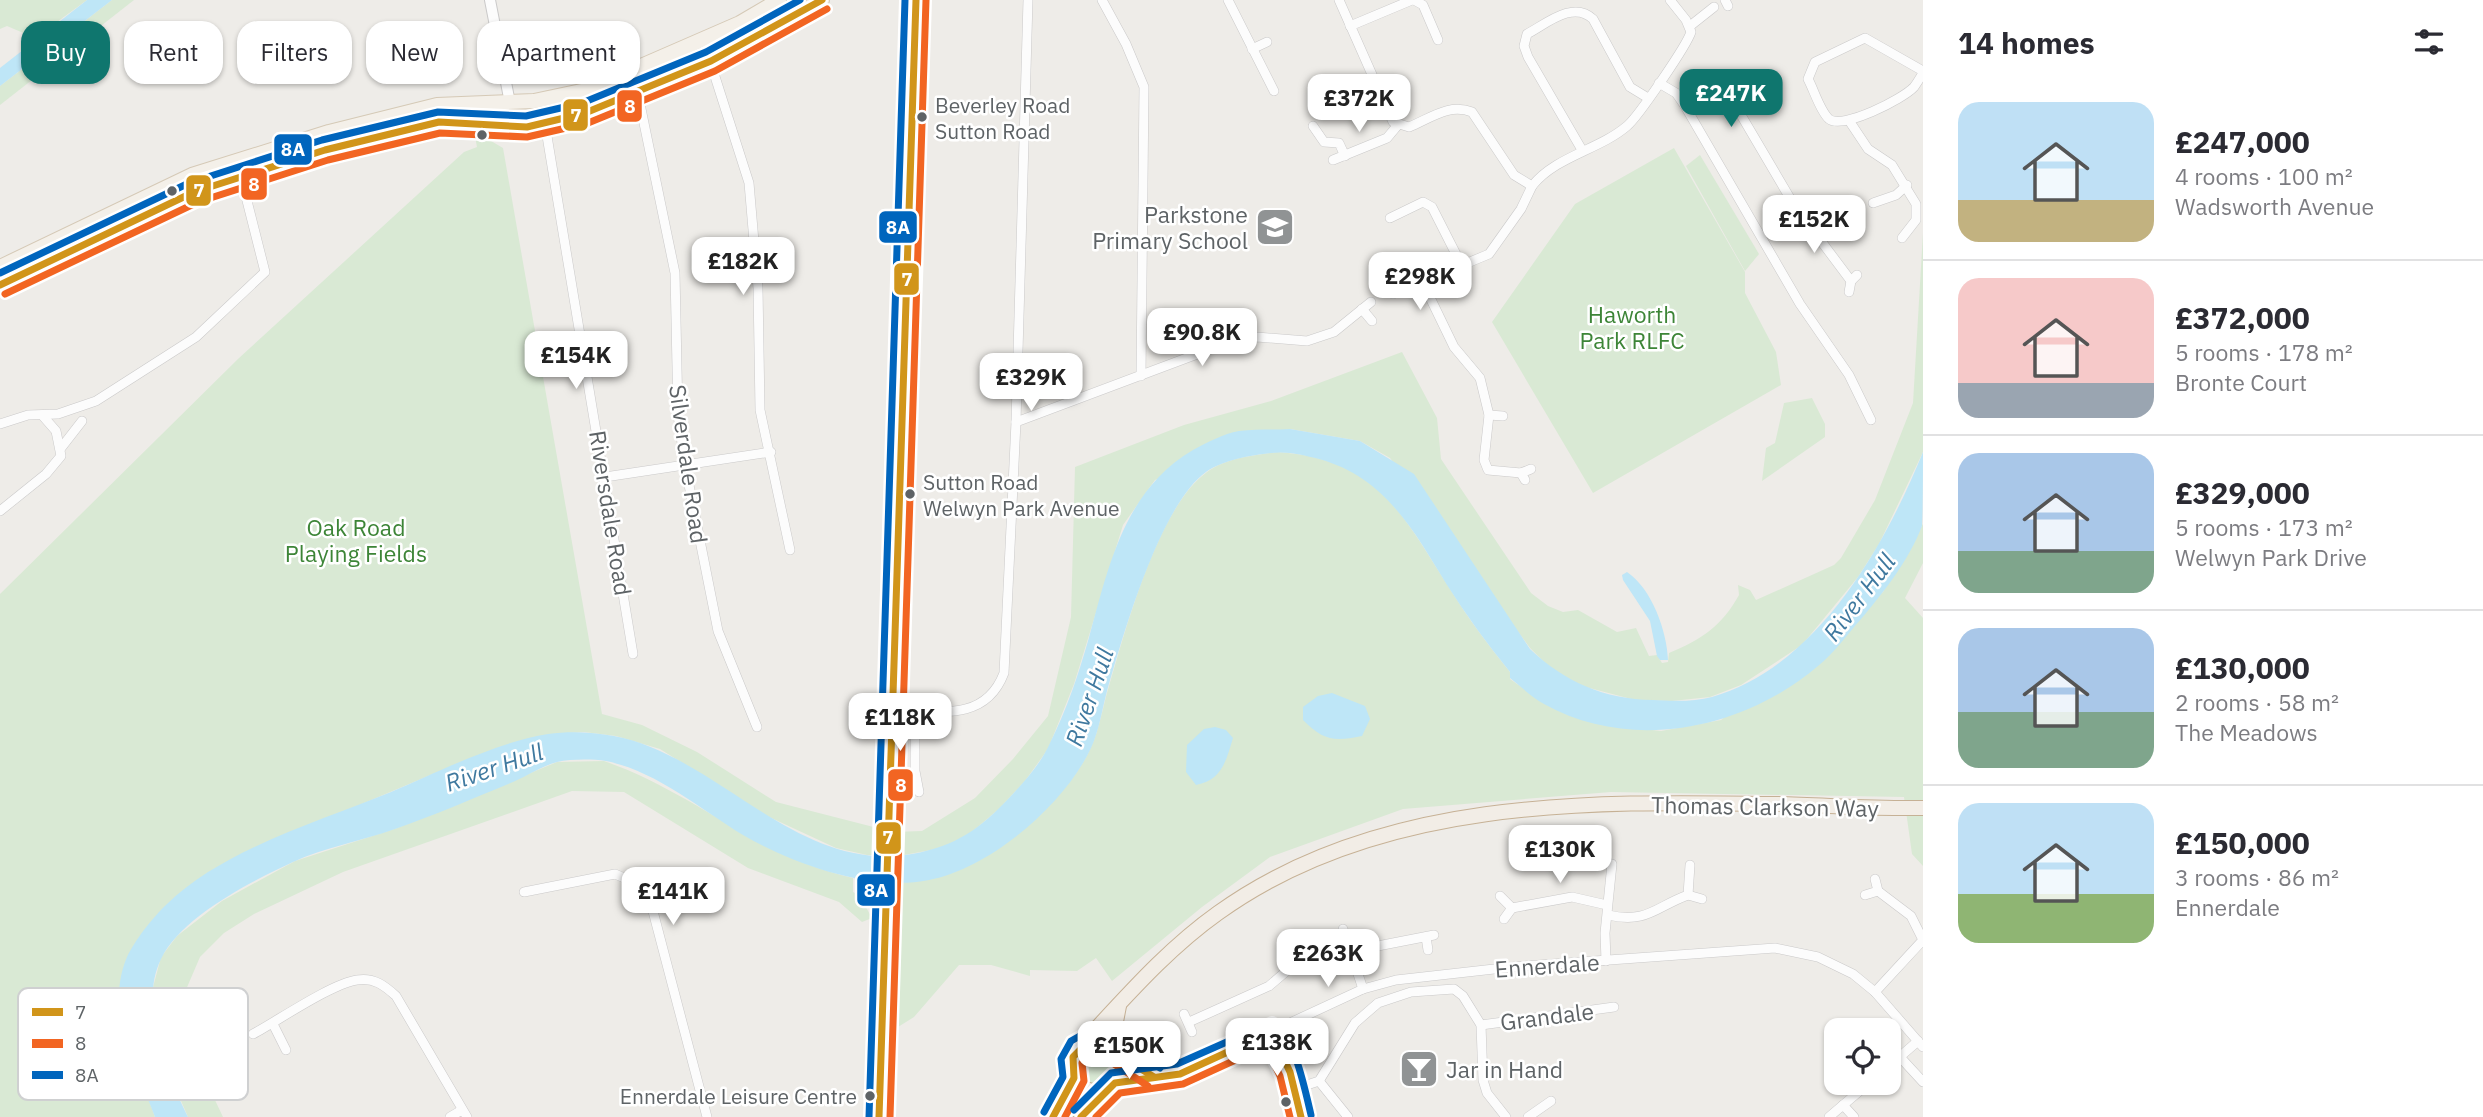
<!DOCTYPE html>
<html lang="en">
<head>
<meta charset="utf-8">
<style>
	:root { --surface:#fff; --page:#f7f7f7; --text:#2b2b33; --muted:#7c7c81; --line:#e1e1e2; --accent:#0f766e }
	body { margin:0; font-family:"IBM Plex Sans",sans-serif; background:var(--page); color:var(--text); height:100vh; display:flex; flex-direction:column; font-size:26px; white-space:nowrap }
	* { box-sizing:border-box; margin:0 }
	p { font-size:23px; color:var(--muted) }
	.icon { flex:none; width:38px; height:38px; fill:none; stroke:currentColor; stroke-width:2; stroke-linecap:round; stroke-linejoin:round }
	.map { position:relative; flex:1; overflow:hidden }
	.sheet { display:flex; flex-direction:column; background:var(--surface); width:560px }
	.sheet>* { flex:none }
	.top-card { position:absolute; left:21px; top:21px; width:665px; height:63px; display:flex; gap:14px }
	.buttons { position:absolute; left:1824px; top:1018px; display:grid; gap:14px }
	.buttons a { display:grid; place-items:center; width:77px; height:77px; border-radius:14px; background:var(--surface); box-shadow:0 2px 5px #0004; font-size:35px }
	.price { position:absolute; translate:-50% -60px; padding:0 16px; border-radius:14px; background:#fff; color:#222; font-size:23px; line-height:46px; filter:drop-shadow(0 2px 4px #0008) }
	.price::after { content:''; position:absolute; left:50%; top:42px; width:21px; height:16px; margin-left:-10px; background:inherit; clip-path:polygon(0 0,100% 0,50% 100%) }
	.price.on { background:var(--accent); color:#fff }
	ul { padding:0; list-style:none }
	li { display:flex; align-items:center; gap:21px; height:175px; padding:0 35px }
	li+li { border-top:2px solid var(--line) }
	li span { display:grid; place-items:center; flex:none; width:196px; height:140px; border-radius:21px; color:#555 }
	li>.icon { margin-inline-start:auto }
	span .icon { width:84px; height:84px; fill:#fffc; stroke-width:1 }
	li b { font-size:30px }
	h2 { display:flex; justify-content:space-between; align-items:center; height:84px; padding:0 35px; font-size:30px }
	.chip { padding:0 24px; border-radius:21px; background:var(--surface); box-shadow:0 2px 5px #0004; font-size:24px; line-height:63px }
	.chip.on { background:var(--accent); color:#fff }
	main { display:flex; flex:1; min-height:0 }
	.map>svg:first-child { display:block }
	.green { fill:#d9e9d4 }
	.water { fill:#bee6f7 }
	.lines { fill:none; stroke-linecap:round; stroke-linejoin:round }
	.minor-casing { stroke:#cac9c9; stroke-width:10 }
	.tertiary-casing { stroke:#cac9c9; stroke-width:12 }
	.primary-casing { stroke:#d5c9b6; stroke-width:16 }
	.trunk-casing { stroke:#c6b195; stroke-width:16 }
	.minor { stroke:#fcfcfc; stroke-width:9 }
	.tertiary { stroke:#fcfcfc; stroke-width:10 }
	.primary { stroke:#f4f0e9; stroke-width:14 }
	.trunk { stroke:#f2ede6; stroke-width:14 }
	.bus-1-casing { stroke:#fff; stroke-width:12 }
	.bus-2-casing { stroke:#fff; stroke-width:12 }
	.bus-3-casing { stroke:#fff; stroke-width:12 }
	.bus-1 { stroke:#d1951a; stroke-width:7 }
	.bus-2 { stroke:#f26522; stroke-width:7 }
	.bus-3 { stroke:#0065bd; stroke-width:7 }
	.bus-dot { fill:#5e6366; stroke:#fff; stroke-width:2.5 }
	.labels { text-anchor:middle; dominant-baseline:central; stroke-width:5; stroke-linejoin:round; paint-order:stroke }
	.bus-label { font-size:21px; fill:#5e6366; stroke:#fff; text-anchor:start }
	.poi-label { font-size:23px; fill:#5e6366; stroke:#fff; text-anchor:end }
	.park-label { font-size:23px; fill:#3d8537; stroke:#fff }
	.street-label { font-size:23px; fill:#5e6366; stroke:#fff }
	.water-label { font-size:24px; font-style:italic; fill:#3f799f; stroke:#fff }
	.key { fill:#fff; stroke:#cfd0d1; stroke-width:2 }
	.key-label { font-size:19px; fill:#5e6366 }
	.line-badge { stroke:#fff; stroke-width:2.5 }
	.badge-label { font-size:19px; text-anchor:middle; font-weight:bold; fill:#fff }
</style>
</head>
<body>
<main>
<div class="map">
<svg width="1923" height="1117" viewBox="0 0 1923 1117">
	<rect width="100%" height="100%" fill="#eeece8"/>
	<!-- green -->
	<g class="green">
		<polygon points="0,0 87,0 35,38 7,26 0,29"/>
		<polygon points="112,0 134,0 0,105 0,86"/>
		<path d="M474,131L503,148L602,714L642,725L697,752L776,802L893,832L922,831L975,798L1013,759L1048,716L1071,617L1075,467L1184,425L1271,401L1402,352L1437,418L1441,459L1531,593L1548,606L1563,612L1578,610L1617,632L1636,628L1649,656L1657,655L1662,663L1668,662L1669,653C1701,640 1722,626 1739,595L1738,585L1750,590L1756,600L1834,565L1841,558L1875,500L1913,403L1923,233V452L1879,544L1858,577L1802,645L1741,685L1710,697L1672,701L1635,700L1578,685L1552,670L1530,648L1390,458L1360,441L1290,429L1155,480L1123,525L1074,684L1048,749L1025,781L999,809L967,836L942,848L904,855H867L836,848L767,816L660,749L616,736L584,732L545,735L440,771L253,850L192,885L121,1024L155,1117H0V594L239,358L464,152L477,147Z"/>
		<polygon points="1674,148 1745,272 1745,293 1776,352 1781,385 1593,493 1492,322 1575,204"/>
		<polygon points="1700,155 1759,254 1745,271 1686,166"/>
		<polygon points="1812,398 1825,424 1825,437 1762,481 1766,448 1775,443 1784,403"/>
		<path d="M1277,452C1377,458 1402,514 1450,589C1468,618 1488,645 1510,672V679L1544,703L1600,724L1661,731L1721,720L1883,592L1923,524V563L1905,598L1923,618V866L1912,854L1904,797L1611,792L1403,809L1270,857L1202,907L1112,981L1096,958L1077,971L1030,970V976L991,965H959L914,1017L898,1027L902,881C944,881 984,862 1016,834C1045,809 1075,783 1091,747C1100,728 1103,705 1109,686C1126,628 1158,507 1207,472C1225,458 1255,455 1277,452Z"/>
		<path d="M604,761C692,791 761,858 853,878V892L859,895L872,918L862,922L839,902L748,868L624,792L572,791L343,872L254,914L224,933L200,957L185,992L186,1024L206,1081L223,1117H188L162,1057L152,991L161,957L177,936L222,901L295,861L397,828L557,762Z"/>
		<circle cx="1095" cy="1066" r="18"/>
	</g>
	<!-- water -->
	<g class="water">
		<polygon points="87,0 112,0 0,86 0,68"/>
		<path d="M1290,429L1360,441L1414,474L1530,649C1565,682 1604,699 1653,700C1672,701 1694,702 1712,697C1817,667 1885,546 1923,452C1923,471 1923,509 1922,526C1909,560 1884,592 1861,619C1847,635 1834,653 1818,666C1744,729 1632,753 1544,704C1532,697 1521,687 1510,678V672C1487,644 1466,615 1447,585C1414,531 1385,477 1319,459C1303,455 1288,451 1271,453C1251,455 1223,460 1206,472C1160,505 1123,635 1107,691C1102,710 1099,731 1091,748C1065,804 991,868 929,880C871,892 793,864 743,835C700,809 656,771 606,761C592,759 571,759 557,762C542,766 527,776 513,782C474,798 435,815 395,829C362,841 325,847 293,862C252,881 181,917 161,959C138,1006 167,1074 188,1117H155C136,1066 104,1011 127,957C135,940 153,917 167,904C222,850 320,821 391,792C438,772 497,742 548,734C570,731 592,732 614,736C719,756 796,874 912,854C956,846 980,829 1010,797C1025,781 1041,763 1050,743C1066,711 1078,676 1088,641C1108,569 1123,491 1193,450C1208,442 1223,434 1239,431C1256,429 1273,430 1290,429Z"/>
		<path d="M1627,572C1652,589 1667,631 1668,660H1660L1657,656L1650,621L1623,580L1622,575Z"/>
		<path d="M1332,693L1365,706L1370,719L1362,736C1333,742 1323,740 1303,720V707L1318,696Z"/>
		<path d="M1215,727L1226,730L1233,738C1226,761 1222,780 1196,785L1186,772L1187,745L1204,729Z"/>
	</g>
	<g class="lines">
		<!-- minor casing -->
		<g class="minor-casing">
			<g id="minor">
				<polyline points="1102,0 1126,44 1144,87 1141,376"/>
				<polyline points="1228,0 1274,91"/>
				<path d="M1339,0L1393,122L1409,127C1431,118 1449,103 1472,112L1514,175L1532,186C1556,156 1599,150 1627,126C1638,117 1687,45 1691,32L1686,20L1670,0"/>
				<polyline points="1414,0 1423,5 1438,40"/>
				<polyline points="1725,0 1728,6"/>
				<polyline points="1350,26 1412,0"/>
				<polyline points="1690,26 1714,7"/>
				<polyline points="703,39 749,183 758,288 760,410 790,550"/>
				<polyline points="1252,49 1267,42"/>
				<polyline points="633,70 675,273 678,415 685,465 718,631 757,727"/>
				<path d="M1923,71L1865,38L1815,62L1808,79C1814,90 1820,111 1829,119C1842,130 1903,99 1914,87C1917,83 1920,78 1923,73"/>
				<polyline points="1659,83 1676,93 1685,106 1713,89 1721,89 1731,98 1794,205 1851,281"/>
				<polyline points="1685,106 1800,304 1849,375 1871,420"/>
				<polyline points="1850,122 1868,149 1892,165 1916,204 1916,220 1902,238"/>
				<polyline points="545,124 633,654"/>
				<polyline points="1313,126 1324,142 1339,143 1345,156"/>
				<path d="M1582,150L1528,57L1524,46L1527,34C1546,24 1573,0 1593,19L1630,87L1648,98"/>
				<polyline points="1333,160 1387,138 1397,126"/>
				<polyline points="1873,203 1896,195 1907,185"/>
				<polyline points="1784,211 1794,205"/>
				<polyline points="1390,218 1423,202 1432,207 1462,266"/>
				<polyline points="1423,283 1454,347 1480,378 1489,415 1484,460 1488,470 1521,473"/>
				<polyline points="1849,292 1851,281 1857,275"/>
				<polyline points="1393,294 1489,254 1521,209 1532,186"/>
				<polyline points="1362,309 1372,321"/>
				<polyline points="1489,415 1503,416"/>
				<polyline points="1016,422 1224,344 1257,337 1307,341 1334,332 1371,302"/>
				<polyline points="0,424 28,415 58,414 96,401 196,337 265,272 241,177"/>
				<polyline points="61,448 82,421"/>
				<polyline points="605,477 771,452"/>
				<polyline points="1525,480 1521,473 1531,469"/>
				<polyline points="0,511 46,474 61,456 56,431 42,415"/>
				<path d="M893,709C937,711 985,723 1004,673L1016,422L1028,0"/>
				<polyline points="915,710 915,771 919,792"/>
				<polyline points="524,892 615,874 636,883 649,896 707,1117"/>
				<polyline points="1688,895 1702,899"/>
				<polyline points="1865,895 1878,891 1875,879"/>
				<polyline points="1500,896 1512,908 1504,919"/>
				<polyline points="1512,908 1572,897 1607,905"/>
				<path d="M1608,915C1647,924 1655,907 1688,895L1690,865"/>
				<polyline points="1343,929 1363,989"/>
				<polyline points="1426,937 1428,950"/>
				<polyline points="1352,951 1434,935"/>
				<polyline points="1606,961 1605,933 1612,864"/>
				<polyline points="1875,992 1923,940 1911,916 1878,891"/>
				<polyline points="1184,1014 1192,1032"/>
				<polyline points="1189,1022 1269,986 1316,946 1347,938"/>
				<polyline points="273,1024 286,1050"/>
				<polyline points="1481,1025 1614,1007"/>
				<polyline points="1271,1032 1290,1072 1301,1117"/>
				<path d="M253,1034C279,1020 331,984 357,980C374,977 385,986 396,996L467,1117"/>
				<polyline points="1120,1056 1151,1075"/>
				<polyline points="1900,1057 1923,1082"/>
				<polyline points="1888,1067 1918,1041"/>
				<polyline points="1319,1081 1348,1117"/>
				<polyline points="1115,1083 1180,1074 1363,989 1396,980 1512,967 1775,948 1818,957 1853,974 1875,992 1923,1047"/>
				<polyline points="1295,1089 1319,1081 1355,1023 1378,1003 1411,992 1454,989 1463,996 1481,1025 1483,1080 1487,1093 1506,1117"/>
				<polyline points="1843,1105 1854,1117"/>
				<polyline points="450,1117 462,1110"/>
				<polyline points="1528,1117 1551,1101"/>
				<polyline points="1829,1117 1869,1083"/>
			</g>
		</g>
		<!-- tertiary casing -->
		<g class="tertiary-casing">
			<g id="tertiary">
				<polyline points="490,0 510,103"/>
				<polyline points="879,1117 916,0"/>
			</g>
		</g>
		<!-- primary casing -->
		<g class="primary-casing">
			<g id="primary">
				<polyline points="0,267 192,175 329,132 437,105 534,101 586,90 740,23 779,0"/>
				<polyline points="0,285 194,192 325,150 439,122 527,127 585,113 711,61 822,0"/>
			</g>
		</g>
		<!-- trunk casing -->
		<g class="trunk-casing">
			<g id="trunk">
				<circle cx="1096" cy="1066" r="25"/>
				<path d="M1081,1045C1125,998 1166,950 1218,913C1378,798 1586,801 1775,804C1824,805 1873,809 1923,808"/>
				<polyline points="1115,1048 1113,1037 1119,1006"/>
				<polyline points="1053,1117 1074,1078"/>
				<polyline points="1081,1117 1108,1089"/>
			</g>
		</g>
		<!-- minor -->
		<use href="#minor" class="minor"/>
		<!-- tertiary -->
		<use href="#tertiary" class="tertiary"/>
		<!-- primary -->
		<use href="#primary" class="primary"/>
		<!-- trunk -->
		<use href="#trunk" class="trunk"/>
		<!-- bus-1 casing -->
		<g class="bus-1-casing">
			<g id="bus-1">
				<polyline points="0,285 194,192 325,150 439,122 527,127 585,113 711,61 822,0"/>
				<polyline points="879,1117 916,0"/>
				<polyline points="1053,1117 1074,1078 1073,1057 1088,1042 1109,1043 1120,1056 1154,1077"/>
				<polyline points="1081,1117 1115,1083 1180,1074 1271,1032 1290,1072 1301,1117"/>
			</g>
		</g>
		<!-- bus-2 casing -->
		<g class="bus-2-casing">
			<g id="bus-2">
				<polyline points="5,294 198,202 328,160 440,133 527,137 588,123 715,71 827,9"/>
				<polyline points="890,1117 926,0"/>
				<polyline points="1065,1117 1084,1081 1082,1063 1090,1053 1104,1053 1114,1064 1148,1086"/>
				<polyline points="1096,1117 1120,1093 1183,1084 1266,1046 1280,1076 1290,1117"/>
			</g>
		</g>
		<!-- bus-3 casing -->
		<g class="bus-3-casing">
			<g id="bus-3">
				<polyline points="0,273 189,183 322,140 438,112 526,116 582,103 706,52 800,0"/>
				<path d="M1074,1110L1111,1073L1177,1064L1272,1022C1293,1029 1306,1094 1311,1115"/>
				<polyline points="1044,1112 1063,1077 1061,1059 1071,1041 1087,1032 1114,1034 1127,1048 1160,1068"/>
				<polyline points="869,1117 905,0"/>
			</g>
		</g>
		<!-- bus-1 -->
		<use href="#bus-1" class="bus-1"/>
		<!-- bus-2 -->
		<use href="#bus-2" class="bus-2"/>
		<!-- bus-3 -->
		<use href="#bus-3" class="bus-3"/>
	</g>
	<!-- icons -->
	<defs>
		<g id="school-square" transform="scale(2.0125)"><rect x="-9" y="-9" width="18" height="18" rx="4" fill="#909394" stroke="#fff"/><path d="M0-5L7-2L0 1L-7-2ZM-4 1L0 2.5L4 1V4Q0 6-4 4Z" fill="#fff"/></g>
		<g id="bar-square" transform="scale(2.0125)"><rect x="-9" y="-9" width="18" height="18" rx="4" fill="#909394" stroke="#fff"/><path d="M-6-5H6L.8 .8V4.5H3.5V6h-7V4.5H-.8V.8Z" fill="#fff"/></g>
	</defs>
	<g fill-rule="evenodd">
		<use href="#school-square" x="1275" y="227"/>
		<use href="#bar-square" x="1419" y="1069"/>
	</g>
	<!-- markers -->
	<g class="bus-dot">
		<circle cx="922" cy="117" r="6"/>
		<circle cx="482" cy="135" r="6"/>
		<circle cx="172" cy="191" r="6"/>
		<circle cx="910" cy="494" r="6"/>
		<circle cx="870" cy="1096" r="6"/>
		<circle cx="1286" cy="1102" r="6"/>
	</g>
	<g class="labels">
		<!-- bus labels -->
		<g class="bus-label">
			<text x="935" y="105">Beverley Road<tspan x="935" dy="26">Sutton Road</tspan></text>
			<text x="923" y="482">Sutton Road<tspan x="923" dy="26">Welwyn Park Avenue</tspan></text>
			<text x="857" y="1096" text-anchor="end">Ennerdale Leisure Centre</text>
		</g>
		<!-- poi labels -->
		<g class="poi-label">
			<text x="1248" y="214">Parkstone<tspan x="1248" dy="26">Primary School</tspan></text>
			<text x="1446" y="1069" text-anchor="start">Jar in Hand</text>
		</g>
		<!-- park labels -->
		<g class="park-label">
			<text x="1632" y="314">Haworth<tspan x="1632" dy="26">Park RLFC</tspan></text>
			<text x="356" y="527">Oak Road<tspan x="356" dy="26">Playing Fields</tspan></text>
		</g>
		<!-- street labels -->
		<g class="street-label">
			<text transform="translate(689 464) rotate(82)">Silverdale Road</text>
			<text transform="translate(611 513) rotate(81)">Riversdale Road</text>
			<text transform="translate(1765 806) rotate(1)">Thomas Clarkson Way</text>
			<text transform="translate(1547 965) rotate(-4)">Ennerdale</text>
			<text transform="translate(1547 1016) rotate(-7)">Grandale</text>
		</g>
		<!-- water labels -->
		<g class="water-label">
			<text transform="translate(1859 597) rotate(-53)">River Hull</text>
			<text transform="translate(1089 697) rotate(-71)">River Hull</text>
			<text transform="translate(494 767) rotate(-19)">River Hull</text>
		</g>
	</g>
	<!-- legend -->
	<rect x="18" y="988" width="230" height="112" rx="10" class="key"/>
	<rect x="32" y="1008" width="31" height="8" fill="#d1951a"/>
	<rect x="32" y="1039" width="31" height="9" fill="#f26522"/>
	<rect x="32" y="1071" width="31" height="8" fill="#0065bd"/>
	<g class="key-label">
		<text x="75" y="1019">7</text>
		<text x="75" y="1050">8</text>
		<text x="75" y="1082">8A</text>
	</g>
	<g class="line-badge">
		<rect x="616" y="89" width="27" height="34" rx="7" fill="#f26522"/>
		<rect x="562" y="98" width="27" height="34" rx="7" fill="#d1951a"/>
		<rect x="273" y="133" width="40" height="33" rx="7" fill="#0065bd"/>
		<rect x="240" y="167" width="28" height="34" rx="7" fill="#f26522"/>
		<rect x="185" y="174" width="27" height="33" rx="7" fill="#d1951a"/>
		<rect x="878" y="210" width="40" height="34" rx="7" fill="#0065bd"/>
		<rect x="893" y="262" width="27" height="34" rx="7" fill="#d1951a"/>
		<rect x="887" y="768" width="27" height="34" rx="7" fill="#f26522"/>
		<rect x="875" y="821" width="27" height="34" rx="7" fill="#d1951a"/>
		<rect x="856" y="873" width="40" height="34" rx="7" fill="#0065bd"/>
	</g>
	<g class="badge-label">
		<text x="630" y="113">8</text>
		<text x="576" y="122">7</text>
		<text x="293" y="156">8A</text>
		<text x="254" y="191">8</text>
		<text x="199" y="197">7</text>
		<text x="898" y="234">8A</text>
		<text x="907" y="286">7</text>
		<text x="901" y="792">8</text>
		<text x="888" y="844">7</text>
		<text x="876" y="897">8A</text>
	</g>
</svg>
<div class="buttons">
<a><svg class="icon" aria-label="locate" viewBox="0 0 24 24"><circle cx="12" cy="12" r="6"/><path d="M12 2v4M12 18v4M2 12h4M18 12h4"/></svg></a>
</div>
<b class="price on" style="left:1731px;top:129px">£247K</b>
<b class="price" style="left:1359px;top:134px">£372K</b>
<b class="price" style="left:1814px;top:255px">£152K</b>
<b class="price" style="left:743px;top:297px">£182K</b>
<b class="price" style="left:1420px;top:312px">£298K</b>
<b class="price" style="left:1202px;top:368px">£90.8K</b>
<b class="price" style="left:576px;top:391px">£154K</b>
<b class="price" style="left:1031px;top:413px">£329K</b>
<b class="price" style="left:900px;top:753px">£118K</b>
<b class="price" style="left:1560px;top:885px">£130K</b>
<b class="price" style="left:673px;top:927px">£141K</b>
<b class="price" style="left:1328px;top:989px">£263K</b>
<b class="price" style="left:1277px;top:1078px">£138K</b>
<b class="price" style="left:1129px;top:1081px">£150K</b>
<div class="top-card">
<a class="chip on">Buy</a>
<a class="chip">Rent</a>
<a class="chip">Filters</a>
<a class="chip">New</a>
<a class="chip">Apartment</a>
</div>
</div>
<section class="sheet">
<h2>14 homes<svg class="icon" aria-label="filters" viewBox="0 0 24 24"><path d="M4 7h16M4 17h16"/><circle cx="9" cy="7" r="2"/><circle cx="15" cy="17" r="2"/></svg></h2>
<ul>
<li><span style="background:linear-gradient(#bfe0f5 70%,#c2b280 0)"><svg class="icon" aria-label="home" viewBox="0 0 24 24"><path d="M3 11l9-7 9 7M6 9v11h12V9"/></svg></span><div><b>£247,000</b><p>4 rooms · 100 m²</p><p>Wadsworth Avenue</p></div></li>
<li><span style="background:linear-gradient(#f6c9c9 75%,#9aa5b1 0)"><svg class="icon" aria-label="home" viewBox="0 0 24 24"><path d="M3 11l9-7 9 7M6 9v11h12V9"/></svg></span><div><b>£372,000</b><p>5 rooms · 178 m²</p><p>Bronte Court</p></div></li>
<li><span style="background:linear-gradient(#a9c7e8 70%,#7fa58c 0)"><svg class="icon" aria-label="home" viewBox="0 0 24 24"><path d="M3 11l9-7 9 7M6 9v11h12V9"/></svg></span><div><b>£329,000</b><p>5 rooms · 173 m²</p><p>Welwyn Park Drive</p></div></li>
<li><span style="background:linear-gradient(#a9c7e8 60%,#7fa58c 0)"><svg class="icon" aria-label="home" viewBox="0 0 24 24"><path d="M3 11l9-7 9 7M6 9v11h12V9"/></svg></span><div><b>£130,000</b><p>2 rooms · 58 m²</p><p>The Meadows</p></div></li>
<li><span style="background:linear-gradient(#bfe0f5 65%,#8fb573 0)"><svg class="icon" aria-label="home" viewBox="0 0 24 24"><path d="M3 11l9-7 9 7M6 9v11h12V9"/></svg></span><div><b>£150,000</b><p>3 rooms · 86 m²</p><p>Ennerdale</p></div></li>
</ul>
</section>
</main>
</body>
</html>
